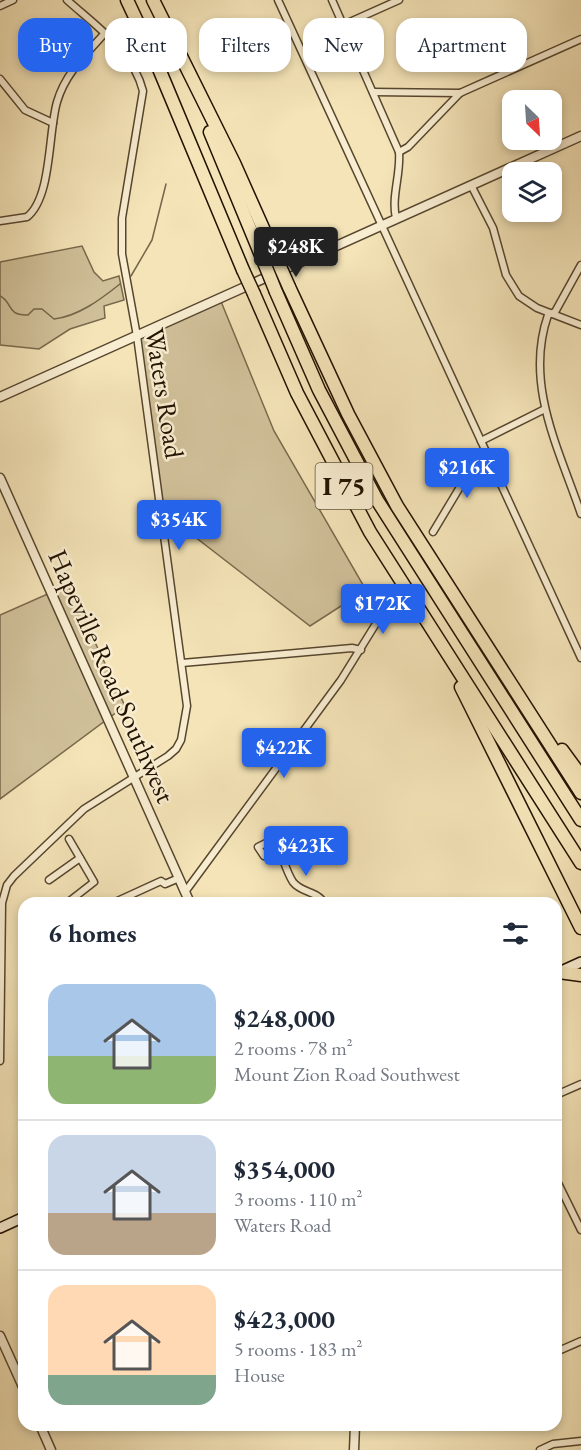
<!DOCTYPE html>
<html lang="en">
<head>
<meta charset="utf-8">
<style>
	:root { --surface:#fff; --page:#f2f2f3; --text:#1f2937; --muted:#747a83; --line:#e0e1e3; --accent:#2563eb }
	body { margin:0; font-family:"EB Garamond",serif; background:var(--page); color:var(--text); height:100vh; display:flex; flex-direction:column; font-size:22px; white-space:nowrap }
	* { box-sizing:border-box; margin:0 }
	p { font-size:20px; color:var(--muted) }
	.icon { flex:none; width:33px; height:33px; fill:none; stroke:currentColor; stroke-width:2; stroke-linecap:round; stroke-linejoin:round }
	.map { position:relative; flex:1; overflow:hidden }
	.panel { position:absolute; left:18px; top:897px; width:544px; height:534px; display:flex; flex-direction:column; background:var(--surface); border-radius:18px; box-shadow:0 3px 9px #0003 }
	.panel>* { flex:none }
	.top-card { position:absolute; left:18px; top:18px; width:546px; height:54px; display:flex; gap:12px }
	.needle { width:39px; rotate:155deg }
	.fabs { position:absolute; left:502px; top:90px; display:grid; gap:12px }
	.fabs a { display:grid; place-items:center; width:60px; height:60px; border-radius:12px; background:var(--surface); box-shadow:0 3px 9px #0003; font-size:30px }
	.price { position:absolute; translate:-50% -51px; padding:0 14px; border-radius:6px; background:var(--accent); color:#fff; font-size:20px; line-height:39px; filter:drop-shadow(0 2px 3px #0008) }
	.price::after { content:''; position:absolute; left:50%; top:36px; width:18px; height:14px; margin-left:-9px; background:inherit; clip-path:polygon(0 0,100% 0,50% 100%) }
	.price.selected { background:#222; color:#fff }
	ul { padding:0; list-style:none }
	li { display:flex; align-items:center; gap:18px; height:150px; padding:0 30px }
	li+li { border-top:2px solid var(--line) }
	li span { display:grid; place-items:center; flex:none; width:168px; height:120px; border-radius:18px; color:#555 }
	li>.icon { margin-inline-start:auto }
	span .icon { width:72px; height:72px; fill:#fffc; stroke-width:1 }
	li b { font-size:26px }
	h2 { display:flex; justify-content:space-between; align-items:center; height:72px; padding:0 30px; font-size:26px }
	.tag { padding:0 21px; border-radius:18px; background:var(--surface); box-shadow:0 3px 9px #0003; font-size:21px; line-height:54px }
	.tag.selected { background:var(--accent); color:#fff }
	.map>svg:first-child { display:block }
	.green { fill:#d0c099; stroke:#79694c; stroke-width:1.5 }
	.lines { fill:none; stroke-linecap:round; stroke-linejoin:round }
	.stream { stroke:#756549; stroke-width:1.5 }
	.minor-casing { stroke:#56462e; stroke-width:9 }
	.tertiary-casing { stroke:#56462e; stroke-width:11 }
	.secondary-casing { stroke:#221200; stroke-width:12 }
	.motorway-casing { stroke:#221200; stroke-width:15 }
	.minor { stroke:#f8edd1; stroke-width:6 }
	.tertiary { stroke:#f8edd1; stroke-width:8 }
	.secondary { stroke:#f8edd1; stroke-width:9 }
	.motorway { stroke:#f4e4b8; stroke-width:12 }
	.motorway-bridge-casing { stroke:#221200; stroke-width:15; stroke-linecap:butt }
	.motorway-bridge { stroke:#f4e4b8; stroke-width:12 }
	.labels { text-anchor:middle; dominant-baseline:central; stroke-width:5; stroke-linejoin:round; paint-order:stroke }
	.shield { fill:#f8edd1; stroke:#62543f; stroke-width:1.5 }
	.shield-label { font-size:26px; font-weight:bold; fill:#221200 }
	.street-label { font-size:27px; fill:#221200; stroke:#f8edd1 }
</style>
</head>
<body>
<div class="map">
<svg width="581" height="1450" viewBox="0 0 581 1450">
	<rect width="100%" height="100%" fill="#f4e4b8"/>
	<filter id="stains"><feTurbulence type="fractalNoise" baseFrequency=".00333" numOctaves="4"/><feColorMatrix values="0 0 0 0 .2 0 0 0 0 .09 0 0 0 0 .02 0 0 0 .5 -.17"/></filter>
	<radialGradient id="worn" r=".72"><stop offset=".6" stop-color="#630" stop-opacity="0"/><stop offset="1" stop-color="#630" stop-opacity=".3"/></radialGradient>
	<!-- green -->
	<g class="green">
		<polygon points="82,246 94,272 103,281 119,276 124,300 104,306 105,318 70,329 39,349 0,345 0,262"/>
		<polygon points="220,299 274,431 366,590 310,626 159,509 138,333"/>
		<polygon points="68,585 125,706 0,799 0,615"/>
	</g>
	<g class="lines">
		<!-- stream -->
		<g class="stream">
			<polyline points="131,276 152,240 166,184"/>
			<path d="M0,296C13,302 6,316 28,315L34,309H42L54,319C79,316 101,299 120,284"/>
		</g>
		<!-- minor casing -->
		<g class="minor-casing">
			<g id="minor">
				<polyline points="278,0 581,658"/>
				<path d="M332,0L399,152C401,174 391,197 396,218"/>
				<polyline points="0,6 13,0"/>
				<polyline points="343,25 399,0"/>
				<polyline points="0,79 25,110 53,123"/>
				<polyline points="373,92 460,93"/>
				<polyline points="399,152 408,147 460,93 581,39"/>
				<polyline points="471,185 493,228 506,275 519,296 537,308 581,325"/>
				<path d="M0,221L27,217C52,197 48,133 57,102C65,74 86,54 105,33"/>
				<path d="M581,265L555,312L548,315C524,384 559,449 581,514"/>
				<polyline points="481,441 545,409"/>
				<polyline points="433,532 478,457 486,451"/>
				<polyline points="182,663 352,648 361,650"/>
				<path d="M279,849L264,856L258,847L274,839C282,852 285,870 293,882C301,893 318,891 324,903"/>
				<polyline points="49,880 80,858"/>
				<polyline points="185,892 341,680 385,609"/>
				<polyline points="67,903 94,882 69,839"/>
				<polyline points="113,903 161,881 165,884 179,878"/>
				<path d="M0,1061L2,903L7,885L14,876L84,809L168,756L176,749L181,740L187,706L137,336L122,254V218L143,91C133,51 97,27 67,0"/>
				<polyline points="556,1095 581,1084"/>
				<polyline points="556,1179 581,1230"/>
				<polyline points="556,1352 581,1341"/>
				<polyline points="540,1450 553,1444 581,1441"/>
			</g>
		</g>
		<!-- tertiary casing -->
		<g class="tertiary-casing">
			<g id="tertiary">
				<polyline points="0,397 581,136"/>
				<polyline points="0,478 190,903"/>
				<polyline points="0,1336 24,1389"/>
				<polyline points="40,1425 51,1450"/>
				<polyline points="354,1450 355,1425"/>
			</g>
		</g>
		<!-- secondary casing -->
		<g class="secondary-casing">
			<g id="secondary">
				<polyline points="559,972 581,962"/>
				<polyline points="0,1228 24,1217"/>
			</g>
		</g>
		<!-- motorway casing -->
		<g class="motorway-casing">
			<g id="motorway">
				<polyline points="127,0 157,64 243,270"/>
				<polyline points="153,0 234,163 275,255"/>
				<polyline points="210,132 263,260"/>
				<polyline points="289,287 348,414 397,506 581,793"/>
				<polyline points="276,292 319,390 377,500 581,820"/>
				<polyline points="254,294 297,393 370,532 581,863"/>
				<polyline points="461,687 581,928"/>
				<polyline points="562,750 581,776"/>
				<polyline points="559,972 581,975"/>
			</g>
		</g>
		<!-- minor -->
		<use href="#minor" class="minor"/>
		<!-- tertiary -->
		<use href="#tertiary" class="tertiary"/>
		<!-- secondary -->
		<use href="#secondary" class="secondary"/>
		<!-- motorway -->
		<use href="#motorway" class="motorway"/>
		<!-- motorway-bridge casing -->
		<g class="motorway-bridge-casing">
			<g id="motorway-bridge">
				<polyline points="275,255 289,287"/>
				<polyline points="263,260 276,292"/>
				<polyline points="243,270 254,294"/>
			</g>
		</g>
		<!-- motorway-bridge -->
		<use href="#motorway-bridge" class="motorway-bridge"/>
	</g>
	<g class="labels">
		<!-- shield labels -->
		<rect class="shield" x="315.5" y="463" width="57" height="46" rx="4.5"/>
		<g class="shield-label">
			<text x="344" y="486">I 75</text>
		</g>
		<!-- street labels -->
		<g class="street-label">
			<text transform="translate(165 393) rotate(81)">Waters Road</text>
			<text transform="translate(112 676) rotate(66)">Hapeville Road Southwest</text>
		</g>
	</g>
	<rect width="100%" height="100%" filter="url(#stains)"/>
	<rect width="100%" height="100%" fill="url(#worn)"/>
</svg>
<div class="fabs">
<a><svg class="needle" viewBox="-14 -14 28 28"><path d="M0-13l5 13h-10z" fill="#e53935"/><path d="M0 13l5-13h-10z" fill="#747a83"/></svg></a>
<a><svg class="icon" aria-label="layers" viewBox="0 0 24 24"><path d="M12 4l9 5-9 5-9-5zM3 14l9 5 9-5"/></svg></a>
</div>
<b class="price selected" style="left:296px;top:278px">$248K</b>
<b class="price" style="left:467px;top:499px">$216K</b>
<b class="price" style="left:179px;top:551px">$354K</b>
<b class="price" style="left:383px;top:635px">$172K</b>
<b class="price" style="left:284px;top:779px">$422K</b>
<b class="price" style="left:306px;top:877px">$423K</b>
<div class="top-card">
<a class="tag selected">Buy</a>
<a class="tag">Rent</a>
<a class="tag">Filters</a>
<a class="tag">New</a>
<a class="tag">Apartment</a>
</div>
<section class="panel">
<h2>6 homes<svg class="icon" aria-label="filters" viewBox="0 0 24 24"><path d="M4 7h16M4 17h16"/><circle cx="9" cy="7" r="2"/><circle cx="15" cy="17" r="2"/></svg></h2>
<ul>
<li><span style="background:linear-gradient(#a9c7e8 60%,#8fb573 0)"><svg class="icon" aria-label="home" viewBox="0 0 24 24"><path d="M3 11l9-7 9 7M6 9v11h12V9"/></svg></span><div><b>$248,000</b><p>2 rooms · 78 m²</p><p>Mount Zion Road Southwest</p></div></li>
<li><span style="background:linear-gradient(#c9d6e8 65%,#b9a48a 0)"><svg class="icon" aria-label="home" viewBox="0 0 24 24"><path d="M3 11l9-7 9 7M6 9v11h12V9"/></svg></span><div><b>$354,000</b><p>3 rooms · 110 m²</p><p>Waters Road</p></div></li>
<li><span style="background:linear-gradient(#ffd9b3 75%,#7fa58c 0)"><svg class="icon" aria-label="home" viewBox="0 0 24 24"><path d="M3 11l9-7 9 7M6 9v11h12V9"/></svg></span><div><b>$423,000</b><p>5 rooms · 183 m²</p><p>House</p></div></li>
</ul>
</section>
</div>
</body>
</html>
